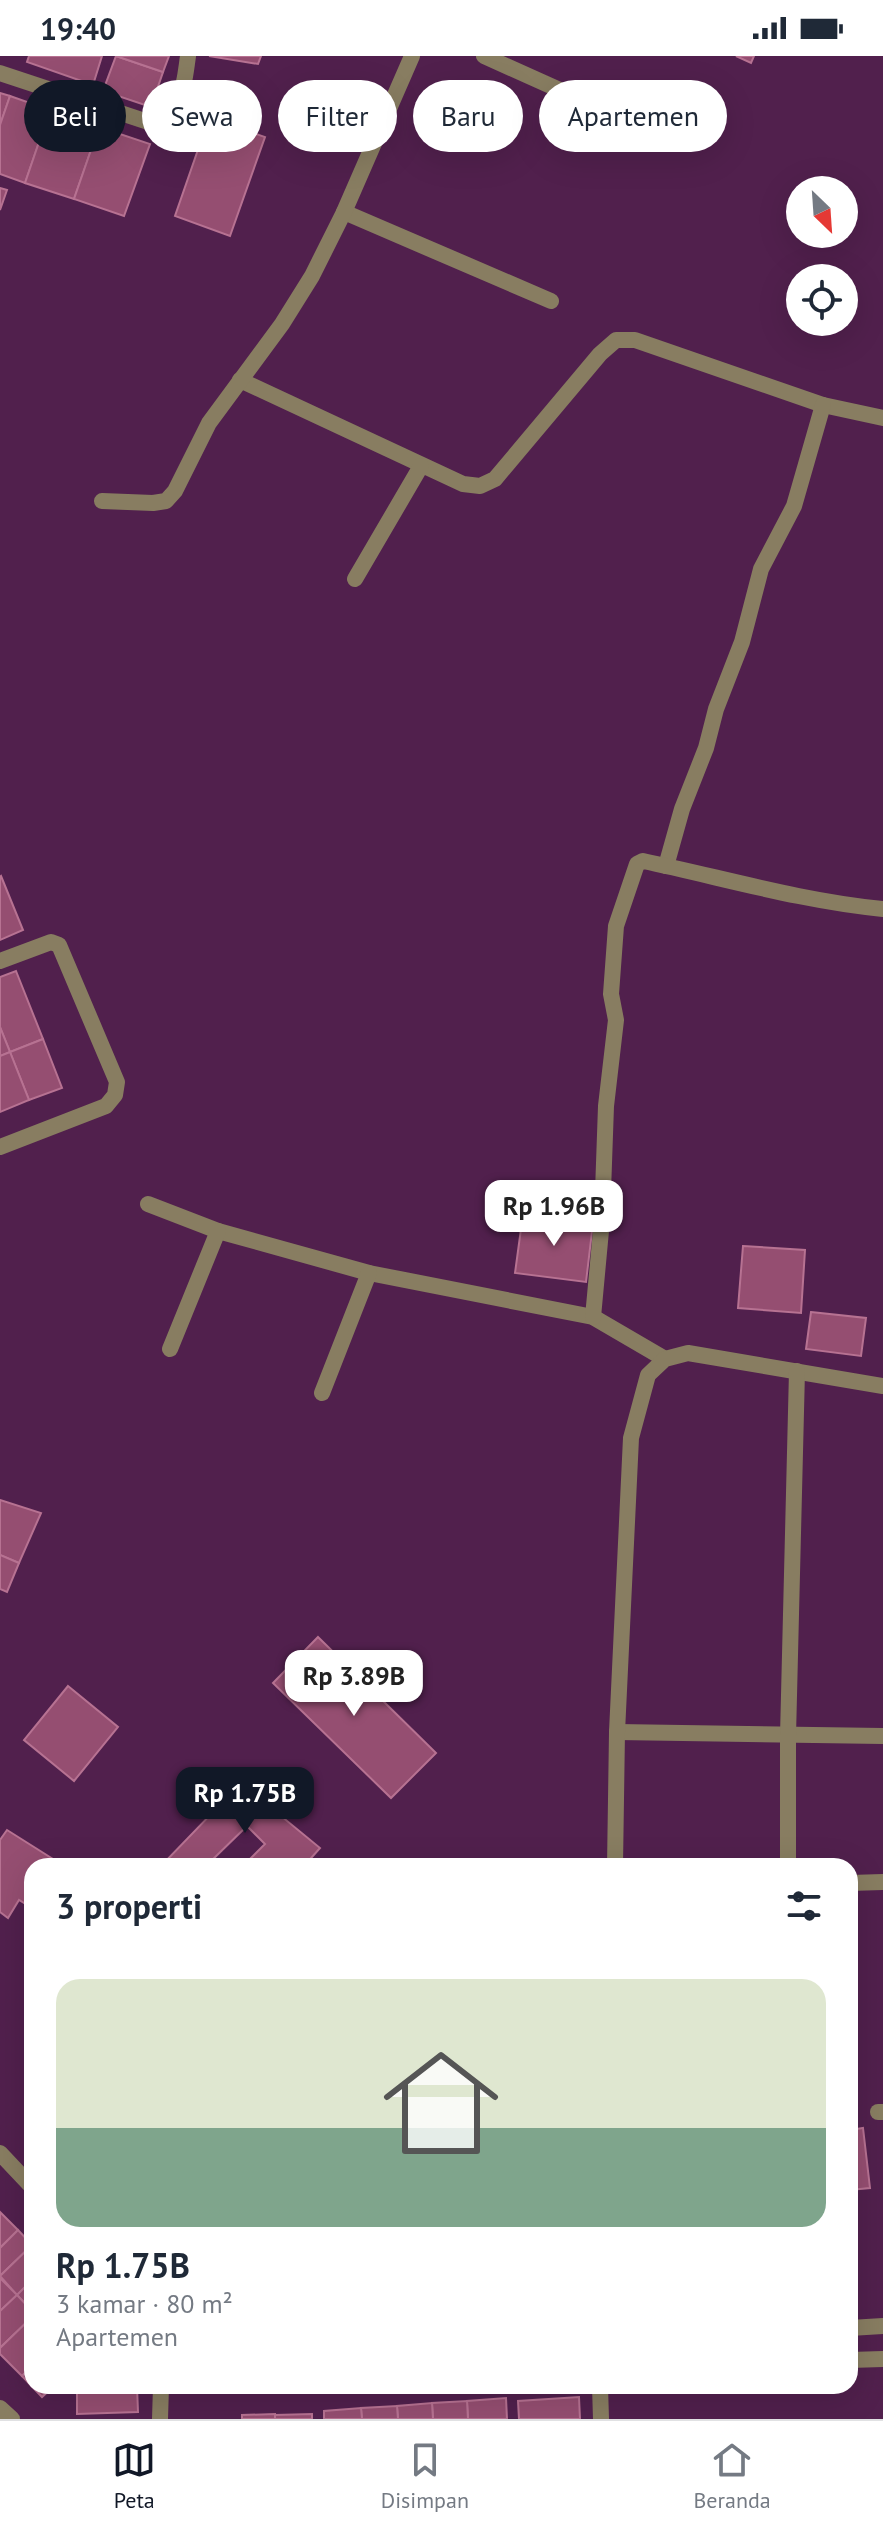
<!DOCTYPE html>
<html lang="id">
<head>
<meta charset="utf-8">
<style>
	:root { --surface:#fff; --page:#f2f2f3; --text:#1f2937; --muted:#747a83; --line:#e0e1e3; --accent:#111827 }
	body { margin:0; font-family:"PT Sans",sans-serif; background:var(--page); color:var(--text); height:100vh; display:flex; flex-direction:column; font-size:30px; white-space:nowrap }
	* { box-sizing:border-box; margin:0 }
	p { font-size:26px; color:var(--muted) }
	.icon { flex:none; width:44px; height:44px; fill:none; stroke:currentColor; stroke-width:2; stroke-linecap:round; stroke-linejoin:round }
	.map { position:relative; flex:1; overflow:hidden }
	.side { position:absolute; left:24px; top:1802px; width:834px; height:536px; display:flex; flex-direction:column; background:var(--surface); border-radius:24px; box-shadow:0 8px 32px #0002 }
	.side>* { flex:none }
	.guide { position:absolute; left:24px; top:24px; width:836px; height:72px; display:flex; gap:16px }
	.needle { width:52px; rotate:155deg }
	.tools { position:absolute; left:786px; top:120px; display:grid; gap:16px }
	.tools a { display:grid; place-items:center; width:72px; height:72px; border-radius:50%; background:var(--surface); box-shadow:0 8px 32px #0002; font-size:40px }
	.price { position:absolute; translate:-50% -68px; padding:0 18px; border-radius:16px; background:#fff; color:#222; font-size:26px; line-height:52px; filter:drop-shadow(0 2px 4px #0008) }
	.price::after { content:''; position:absolute; left:50%; top:48px; width:24px; height:18px; margin-left:-12px; background:inherit; clip-path:polygon(0 0,100% 0,50% 100%) }
	.price.selected { background:var(--accent); color:#fff }
	ul { padding:0; list-style:none }
	li { display:grid; align-content:center; gap:16px; height:424px; padding:0 32px }
	li span { display:grid; place-items:center; height:248px; border-radius:24px; color:#555 }
	li>.icon { margin-inline-start:auto }
	span .icon { width:144px; height:144px; fill:#fffc; stroke-width:1 }
	li b { font-size:34px }
	h2 { display:flex; justify-content:space-between; align-items:center; height:96px; padding:0 32px; font-size:34px }
	.chip { padding:0 28px; border-radius:36px; background:var(--surface); box-shadow:0 8px 32px #0002; font-size:28px; line-height:72px }
	.chip.selected { background:var(--accent); color:#fff }
	.status { display:flex; justify-content:space-between; align-items:center; height:56px; padding:0 40px; background:var(--surface); direction:ltr }
	.status svg { height:22px; fill:currentColor }
	.tab-bar { display:flex; justify-content:space-around; align-items:center; height:112px; border-top:2px solid var(--line); background:var(--surface); font-size:22px; color:var(--muted) }
	.tab-bar a { display:grid; justify-items:center; gap:4px }
	.tab-bar .selected { color:var(--accent) }
	.map>svg:first-child { display:block }
	.building { fill:#954e71; stroke:#b77292; stroke-width:2 }
	.lines { fill:none; stroke-linecap:round; stroke-linejoin:round }
	.minor { stroke:#887d61; stroke-width:16 }
</style>
</head>
<body>
<div class="status"><b>19:40</b><svg viewBox="0 0 49 12"><path d="M0 12V9h3v3zM5 12V6h3v6zM10 12V3h3v9zM15 12V0h3v12zM26 1h20v11H26zM47 4h2v5h-2z"/></svg></div>
<div class="map">
<svg width="883" height="2363" viewBox="0 0 883 2363">
	<rect width="100%" height="100%" fill="#51204d"/>
	<!-- building -->
	<g class="building">
		<polygon points="29,0 102,0 93,29 27,6"/>
		<polygon points="116,0 163,16 151,51 103,35"/>
		<polygon points="116,0 169,0 163,16"/>
		<polygon points="209,0 261,0 258,8"/>
		<polygon points="736,0 754,0 751,7"/>
		<polygon points="0,37 10,40 0,69"/>
		<polygon points="10,40 50,54 25,127 0,118 0,69"/>
		<polygon points="50,54 99,71 74,143 25,127"/>
		<polygon points="209,62 265,81 230,180 175,160"/>
		<polygon points="99,71 150,88 124,160 74,143"/>
		<polygon points="0,132 7,134 0,154"/>
		<polygon points="1,820 23,874 0,884 0,821"/>
		<polygon points="16,915 43,983 10,996 0,971 0,921"/>
		<polygon points="0,971 10,996 0,1000"/>
		<polygon points="43,983 62,1032 29,1044 10,996"/>
		<polygon points="10,996 29,1044 0,1056 0,1000"/>
		<polygon points="523,1158 593,1167 586,1226 515,1217"/>
		<polygon points="743,1190 805,1194 801,1257 738,1252"/>
		<polygon points="811,1256 866,1262 861,1300 806,1293"/>
		<polygon points="0,1444 41,1457 19,1507 0,1499"/>
		<polygon points="0,1499 19,1507 7,1536 0,1533"/>
		<polygon points="318,1581 436,1697 391,1742 273,1627"/>
		<polygon points="68,1630 118,1671 74,1725 24,1684"/>
		<polygon points="241,1727 320,1792 304,1810 243,1810 265,1788 247,1770 206,1810 161,1810"/>
		<polygon points="7,1774 64,1810 32,1810 32,1852 19,1844 8,1862 0,1856 0,1784"/>
		<polygon points="863,2072 870,2132 850,2134 850,2074"/>
		<polygon points="0,2156 18,2174 0,2192"/>
		<polygon points="18,2174 32,2189 0,2220 0,2192"/>
		<polygon points="32,2189 32,2224 17,2239 0,2220"/>
		<polygon points="0,2222 17,2239 0,2255"/>
		<polygon points="32,2224 32,2255 17,2239"/>
		<polygon points="17,2239 32,2255 32,2261 0,2292 0,2255"/>
		<polygon points="32,2261 32,2310 22,2320 0,2298 0,2292"/>
		<polygon points="32,2310 32,2330 54,2330 42,2341 22,2320"/>
		<polygon points="77,2330 137,2330 138,2356 77,2358"/>
		<polygon points="427,2330 467,2330 467,2332"/>
		<polygon points="467,2330 501,2330 500,2333 467,2332"/>
		<polygon points="501,2330 562,2330 562,2335 500,2333"/>
		<polygon points="579,2341 580,2363 519,2363 518,2345"/>
		<polygon points="506,2342 507,2363 468,2363 467,2345"/>
		<polygon points="467,2345 468,2363 433,2363 432,2347"/>
		<polygon points="432,2347 433,2363 398,2363 397,2350"/>
		<polygon points="397,2350 398,2363 362,2363 361,2352"/>
		<polygon points="361,2352 362,2363 324,2363 324,2355"/>
		<polygon points="275,2358 275,2363 242,2363 242,2359"/>
		<polygon points="312,2358 312,2363 275,2363 275,2359"/>
	</g>
	<g class="lines">
		<!-- minor -->
		<g class="minor">
			<polyline points="484,0 651,75"/>
			<path d="M0,17L151,67C183,59 184,28 188,0"/>
			<polyline points="344,156 551,245"/>
			<polyline points="240,324 463,428 480,430 495,423 600,298 616,284 635,284 823,349 883,362"/>
			<polyline points="102,445 153,447 166,445 175,435 209,367 282,268 312,220 344,156 412,0"/>
			<polyline points="355,523 421,410"/>
			<polyline points="666,810 682,753 706,692 716,653 742,586 761,513 794,450 823,349"/>
			<polyline points="0,905 51,886 59,889 117,1026 115,1039 106,1050 0,1091"/>
			<polyline points="148,1148 218,1175 369,1217 593,1261 665,1303"/>
			<path d="M593,1261L602,1164L606,1050L616,964L611,938L616,870L637,808L643,805C724,822 801,845 883,853"/>
			<polyline points="170,1293 218,1175"/>
			<polyline points="322,1337 369,1217"/>
			<polyline points="617,1676 883,1680"/>
			<polyline points="615,1810 617,1676 631,1382 648,1319 665,1303 688,1297 883,1330"/>
			<polyline points="788,1810 788,1680 797,1315"/>
			<polyline points="850,1827 883,1826"/>
			<polyline points="878,2056 883,2056"/>
			<polyline points="0,2097 32,2131"/>
			<polyline points="850,2272 883,2270"/>
			<polyline points="850,2304 883,2303"/>
			<polyline points="600,2330 601,2363"/>
			<polyline points="0,2352 12,2363"/>
			<polyline points="160,2363 161,2330"/>
		</g>
	</g>
</svg>
<div class="tools">
<a><svg class="needle" viewBox="-14 -14 28 28"><path d="M0-13l5 13h-10z" fill="#e53935"/><path d="M0 13l5-13h-10z" fill="#747a83"/></svg></a>
<a><svg class="icon" aria-label="locate" viewBox="0 0 24 24"><circle cx="12" cy="12" r="6"/><path d="M12 2v4M12 18v4M2 12h4M18 12h4"/></svg></a>
</div>
<b class="price" style="left:554px;top:1192px">Rp 1.96B</b>
<b class="price" style="left:354px;top:1662px">Rp 3.89B</b>
<b class="price selected" style="left:245px;top:1779px">Rp 1.75B</b>
<div class="guide">
<a class="chip selected">Beli</a>
<a class="chip">Sewa</a>
<a class="chip">Filter</a>
<a class="chip">Baru</a>
<a class="chip">Apartemen</a>
</div>
<section class="side">
<h2>3 properti<svg class="icon" aria-label="filters" viewBox="0 0 24 24"><path d="M4 7h16M4 17h16"/><circle cx="9" cy="7" r="2"/><circle cx="15" cy="17" r="2"/></svg></h2>
<ul>
<li><span style="background:linear-gradient(#dfe7d0 60%,#7fa58c 0)"><svg class="icon" aria-label="home" viewBox="0 0 24 24"><path d="M3 11l9-7 9 7M6 9v11h12V9"/></svg></span><div><b>Rp 1.75B</b><p>3 kamar · 80 m²</p><p>Apartemen</p></div></li>
</ul>
</section>
</div>
<nav class="tab-bar">
<a class="selected"><svg class="icon" aria-label="map" viewBox="0 0 24 24"><path d="M3 6l6-2 6 2 6-2v14l-6 2-6-2-6 2zM9 4v14M15 6v14"/></svg>Peta</a>
<a><svg class="icon" aria-label="saved" viewBox="0 0 24 24"><path d="M7 4h10v16l-5-4-5 4z"/></svg>Disimpan</a>
<a><svg class="icon" aria-label="home" viewBox="0 0 24 24"><path d="M3 11l9-7 9 7M6 9v11h12V9"/></svg>Beranda</a>
</nav>
</body>
</html>
